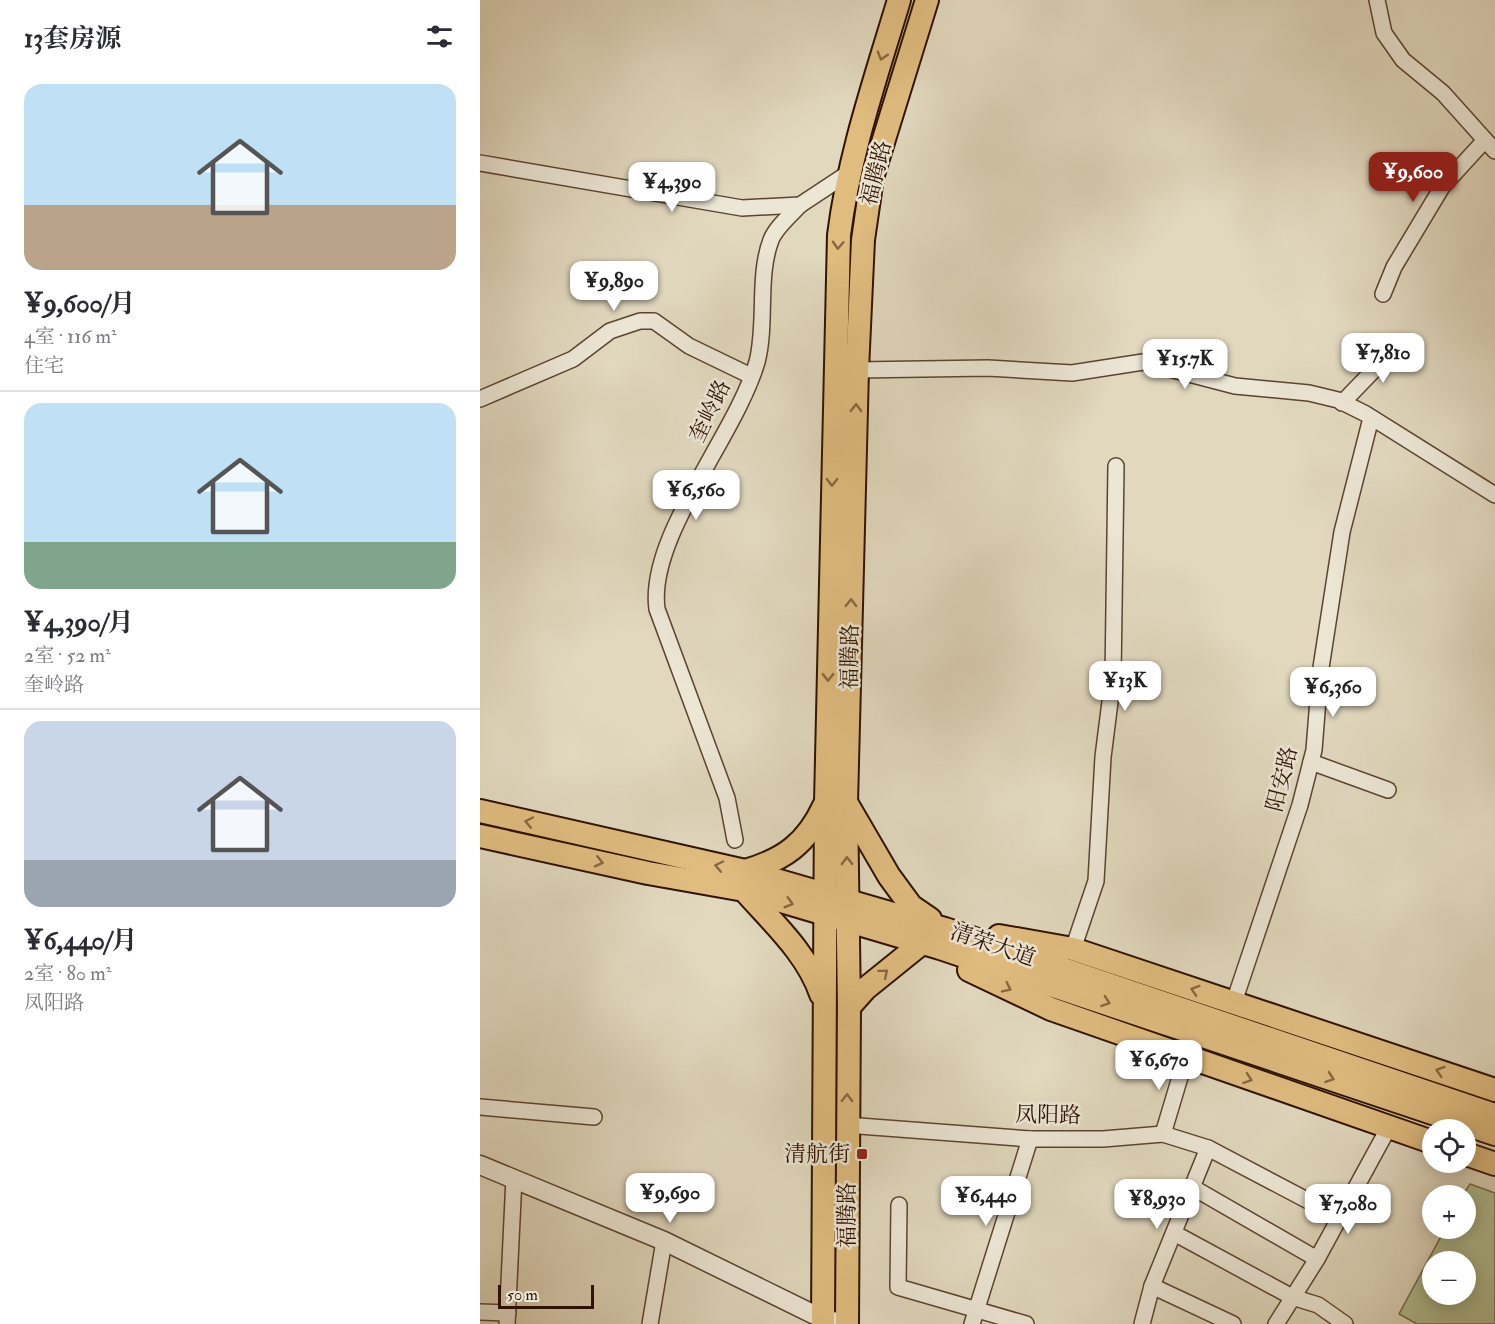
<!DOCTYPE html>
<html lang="zh">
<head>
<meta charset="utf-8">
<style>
	:root { --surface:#fff; --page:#f7f7f7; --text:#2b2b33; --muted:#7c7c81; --line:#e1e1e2; --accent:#8f2418 }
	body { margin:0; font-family:"IM FELL Double Pica","Noto Serif SC",serif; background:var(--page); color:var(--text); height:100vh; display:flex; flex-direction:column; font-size:22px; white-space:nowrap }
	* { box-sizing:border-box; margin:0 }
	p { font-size:20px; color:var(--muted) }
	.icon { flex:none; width:33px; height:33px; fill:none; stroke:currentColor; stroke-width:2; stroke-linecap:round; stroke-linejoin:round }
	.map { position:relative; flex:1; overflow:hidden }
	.side { display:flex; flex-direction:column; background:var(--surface); width:480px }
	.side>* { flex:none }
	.fabs { position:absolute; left:942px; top:1119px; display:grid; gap:12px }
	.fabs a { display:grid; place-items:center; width:54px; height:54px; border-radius:50%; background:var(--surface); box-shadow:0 3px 15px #0003; font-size:30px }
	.scale { position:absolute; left:18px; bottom:15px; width:96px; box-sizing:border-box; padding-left:6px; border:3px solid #301300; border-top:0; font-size:16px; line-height:21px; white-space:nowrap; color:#301300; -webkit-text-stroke:4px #ece6d5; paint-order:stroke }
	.price { position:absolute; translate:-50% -51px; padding:0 14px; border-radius:12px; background:#fff; color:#222; font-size:20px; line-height:39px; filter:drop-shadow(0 2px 3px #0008) }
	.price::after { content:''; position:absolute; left:50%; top:36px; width:18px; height:14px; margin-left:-9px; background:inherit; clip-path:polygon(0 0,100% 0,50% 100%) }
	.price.on { background:var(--accent); color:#fff }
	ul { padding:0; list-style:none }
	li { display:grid; align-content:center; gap:12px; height:318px; padding:0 24px }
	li+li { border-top:2px solid var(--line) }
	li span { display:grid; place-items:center; height:186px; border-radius:18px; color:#555 }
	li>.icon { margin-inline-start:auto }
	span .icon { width:108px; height:108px; fill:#fffc; stroke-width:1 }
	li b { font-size:26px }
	h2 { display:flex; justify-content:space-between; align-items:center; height:72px; padding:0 24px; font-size:26px }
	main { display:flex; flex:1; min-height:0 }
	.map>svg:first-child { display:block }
	.green { fill:#b2bf92; stroke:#716949; stroke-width:1.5; fill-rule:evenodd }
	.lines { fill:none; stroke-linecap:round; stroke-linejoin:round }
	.minor-casing { stroke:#5c4430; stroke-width:18 }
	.tertiary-casing { stroke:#5c4430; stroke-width:21 }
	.primary-casing { stroke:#301300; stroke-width:26 }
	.minor { stroke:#ece6d5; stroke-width:15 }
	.tertiary { stroke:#ece6d5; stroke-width:18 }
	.primary { stroke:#e0bc7f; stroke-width:22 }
	.oneway { stroke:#886840 }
	.poi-dot { fill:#8f2418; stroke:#ece6d5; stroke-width:2 }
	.labels { text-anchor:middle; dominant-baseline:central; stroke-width:5; stroke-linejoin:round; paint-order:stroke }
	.street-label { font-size:22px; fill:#301300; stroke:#ece6d5 }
	.poi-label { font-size:22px; fill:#301300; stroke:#ece6d5; text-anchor:end }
</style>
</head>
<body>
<main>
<section class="side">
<h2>13套房源<svg class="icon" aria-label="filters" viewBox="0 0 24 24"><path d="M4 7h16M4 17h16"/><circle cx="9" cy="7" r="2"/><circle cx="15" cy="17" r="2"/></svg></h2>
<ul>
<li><span style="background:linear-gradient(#bfe0f5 65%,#b9a48a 0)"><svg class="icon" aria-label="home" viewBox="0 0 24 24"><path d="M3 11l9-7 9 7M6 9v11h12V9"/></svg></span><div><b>¥9,600/月</b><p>4室 · 116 m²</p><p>住宅</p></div></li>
<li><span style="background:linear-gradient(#bfe0f5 75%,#7fa58c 0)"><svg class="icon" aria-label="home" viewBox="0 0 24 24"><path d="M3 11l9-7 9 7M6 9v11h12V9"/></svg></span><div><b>¥4,390/月</b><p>2室 · 52 m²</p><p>奎岭路</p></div></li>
<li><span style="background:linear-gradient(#c9d6e8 75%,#9aa5b1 0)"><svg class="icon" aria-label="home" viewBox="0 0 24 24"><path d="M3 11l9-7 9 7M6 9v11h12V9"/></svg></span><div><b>¥6,440/月</b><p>2室 · 80 m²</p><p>凤阳路</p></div></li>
</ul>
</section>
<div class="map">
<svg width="1015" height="1324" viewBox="0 0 1015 1324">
	<rect width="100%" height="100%" fill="#e1d8be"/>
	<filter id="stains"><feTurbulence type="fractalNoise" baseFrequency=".00333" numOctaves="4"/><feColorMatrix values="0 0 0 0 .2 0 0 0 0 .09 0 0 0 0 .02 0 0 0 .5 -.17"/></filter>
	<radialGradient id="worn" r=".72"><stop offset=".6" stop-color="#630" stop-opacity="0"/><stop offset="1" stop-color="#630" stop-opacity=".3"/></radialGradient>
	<!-- green -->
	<path class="green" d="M990,1184L1015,1193V1324H937L919,1314L965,1229L986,1228V1196L983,1195ZM952,1262H986V1294H952Z"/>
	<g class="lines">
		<!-- minor casing -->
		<g class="minor-casing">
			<g id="minor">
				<polyline points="897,0 904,33 923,60 963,93 1015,151"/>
				<polyline points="0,163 262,208 320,205 370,172"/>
				<polyline points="903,294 914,267 962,187 1005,140"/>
				<polyline points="377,370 508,368 592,373 663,362 755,386 829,393 858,400 886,414 1015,495"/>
				<polyline points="0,399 93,359 130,331 160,321 174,321 209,346 271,376"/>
				<polyline points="862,403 920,343"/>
				<polyline points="831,762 908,790"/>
				<path d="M255,840L247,798L177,609C167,537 256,435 277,362C287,324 277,276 291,240C296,227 311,215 320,205"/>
				<polyline points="593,949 616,881 623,757 633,678 636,466"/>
				<polyline points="754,1002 820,805 834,750 840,674 862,532 891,418"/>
				<polyline points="0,1107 114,1117"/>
				<polyline points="366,1125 550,1139 623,1139 683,1134 728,1148 859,1217"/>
				<polyline points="683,1134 706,1057"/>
				<polyline points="712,1187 837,1259"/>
				<polyline points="419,1205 418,1287 546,1324"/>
				<polyline points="694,1233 812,1297 838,1305 865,1324"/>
				<polyline points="672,1286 753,1324"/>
				<polyline points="0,1312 28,1313"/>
				<polyline points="27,1324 34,1178"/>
				<polyline points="170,1324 184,1241"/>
				<polyline points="492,1324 550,1139"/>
				<polyline points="662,1324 672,1286 728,1148"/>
				<polyline points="796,1324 837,1259 909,1127"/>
			</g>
		</g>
		<!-- tertiary casing -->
		<g class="tertiary-casing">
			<polyline id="tertiary" points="0,1165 184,1241 343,1319 367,1324"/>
		</g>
		<!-- primary casing -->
		<g class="primary-casing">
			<g id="primary">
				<polyline points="367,804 409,876 431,906 450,919"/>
				<polyline points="0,811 265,871 465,929 1015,1115"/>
				<polyline points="0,836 168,873 264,890 460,948 1015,1134"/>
				<path d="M265,871C304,860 327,843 344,806"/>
				<path d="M264,890C292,922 327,953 341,994"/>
				<polyline points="519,936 593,949 1015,1090"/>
				<polyline points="489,970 571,1009 952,1142"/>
				<polyline points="369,1007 385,989 442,943"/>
				<polyline points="986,1154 1015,1164"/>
				<path d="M343,1324L346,802L359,235C369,155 396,77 419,0"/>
				<polyline points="367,1324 369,1007 366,803 377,370 383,240 392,178 447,0"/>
			</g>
		</g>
		<!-- minor -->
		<use href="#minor" class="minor"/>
		<!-- tertiary -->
		<use href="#tertiary" class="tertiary"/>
		<!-- primary -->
		<use href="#primary" class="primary"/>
	</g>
	<!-- one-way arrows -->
	<defs><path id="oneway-chevron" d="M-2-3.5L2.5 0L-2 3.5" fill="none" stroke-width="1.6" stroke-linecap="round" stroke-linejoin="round" transform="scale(1.5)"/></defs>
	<g class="oneway">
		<use href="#oneway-chevron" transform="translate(402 56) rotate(107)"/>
		<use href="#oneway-chevron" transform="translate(358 245) rotate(93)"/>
		<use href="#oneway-chevron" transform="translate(376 408) rotate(-89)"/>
		<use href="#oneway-chevron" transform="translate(352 482) rotate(91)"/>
		<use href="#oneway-chevron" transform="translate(371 603) rotate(-89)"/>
		<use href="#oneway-chevron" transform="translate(348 677) rotate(91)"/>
		<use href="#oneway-chevron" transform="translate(49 822) rotate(-168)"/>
		<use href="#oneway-chevron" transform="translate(367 861) rotate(-91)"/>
		<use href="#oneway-chevron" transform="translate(119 862) rotate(13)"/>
		<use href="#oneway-chevron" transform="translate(239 866) rotate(-168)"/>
		<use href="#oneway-chevron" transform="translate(309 903) rotate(16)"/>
		<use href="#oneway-chevron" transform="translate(404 973) rotate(-40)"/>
		<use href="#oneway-chevron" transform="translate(527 988) rotate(26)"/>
		<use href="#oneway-chevron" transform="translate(715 990) rotate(-162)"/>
		<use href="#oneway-chevron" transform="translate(626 1002) rotate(19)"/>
		<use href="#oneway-chevron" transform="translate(960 1071) rotate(-162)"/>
		<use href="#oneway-chevron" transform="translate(850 1078) rotate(19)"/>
		<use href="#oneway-chevron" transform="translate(768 1079) rotate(19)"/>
		<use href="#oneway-chevron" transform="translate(367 1098) rotate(-89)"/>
	</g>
	<!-- markers -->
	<rect class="poi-dot" x="376" y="1148" width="12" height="12" rx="3"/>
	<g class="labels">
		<!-- street labels -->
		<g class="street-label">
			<text transform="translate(396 173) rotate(-76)">福腾路</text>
			<text transform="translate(230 411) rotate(-64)">奎岭路</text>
			<text transform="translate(370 657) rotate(-89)">福腾路</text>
			<text transform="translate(802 779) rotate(-76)">阳安路</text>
			<text transform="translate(513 945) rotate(19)">清荣大道</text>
			<text transform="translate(568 1115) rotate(1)">凤阳路</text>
			<text transform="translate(367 1215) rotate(-90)">福腾路</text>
		</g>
		<!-- poi labels -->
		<g class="poi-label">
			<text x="370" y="1154">清航街</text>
		</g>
	</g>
	<rect width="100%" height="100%" filter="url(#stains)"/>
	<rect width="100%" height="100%" fill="url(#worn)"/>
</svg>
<div class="fabs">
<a><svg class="icon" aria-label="locate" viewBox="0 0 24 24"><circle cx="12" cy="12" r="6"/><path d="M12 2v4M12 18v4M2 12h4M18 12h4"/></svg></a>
<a>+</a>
<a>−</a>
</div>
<div class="scale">50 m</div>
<b class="price on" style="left:933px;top:203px">¥9,600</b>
<b class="price" style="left:192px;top:213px">¥4,390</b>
<b class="price" style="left:134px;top:312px">¥9,890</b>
<b class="price" style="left:903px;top:384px">¥7,810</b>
<b class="price" style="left:705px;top:390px">¥15.7K</b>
<b class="price" style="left:216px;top:521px">¥6,560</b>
<b class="price" style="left:645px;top:712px">¥13K</b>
<b class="price" style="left:853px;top:718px">¥6,360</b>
<b class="price" style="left:679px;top:1091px">¥6,670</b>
<b class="price" style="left:190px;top:1224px">¥9,690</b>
<b class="price" style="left:506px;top:1227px">¥6,440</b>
<b class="price" style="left:677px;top:1230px">¥8,930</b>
<b class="price" style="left:868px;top:1235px">¥7,080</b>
</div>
</main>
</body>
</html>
